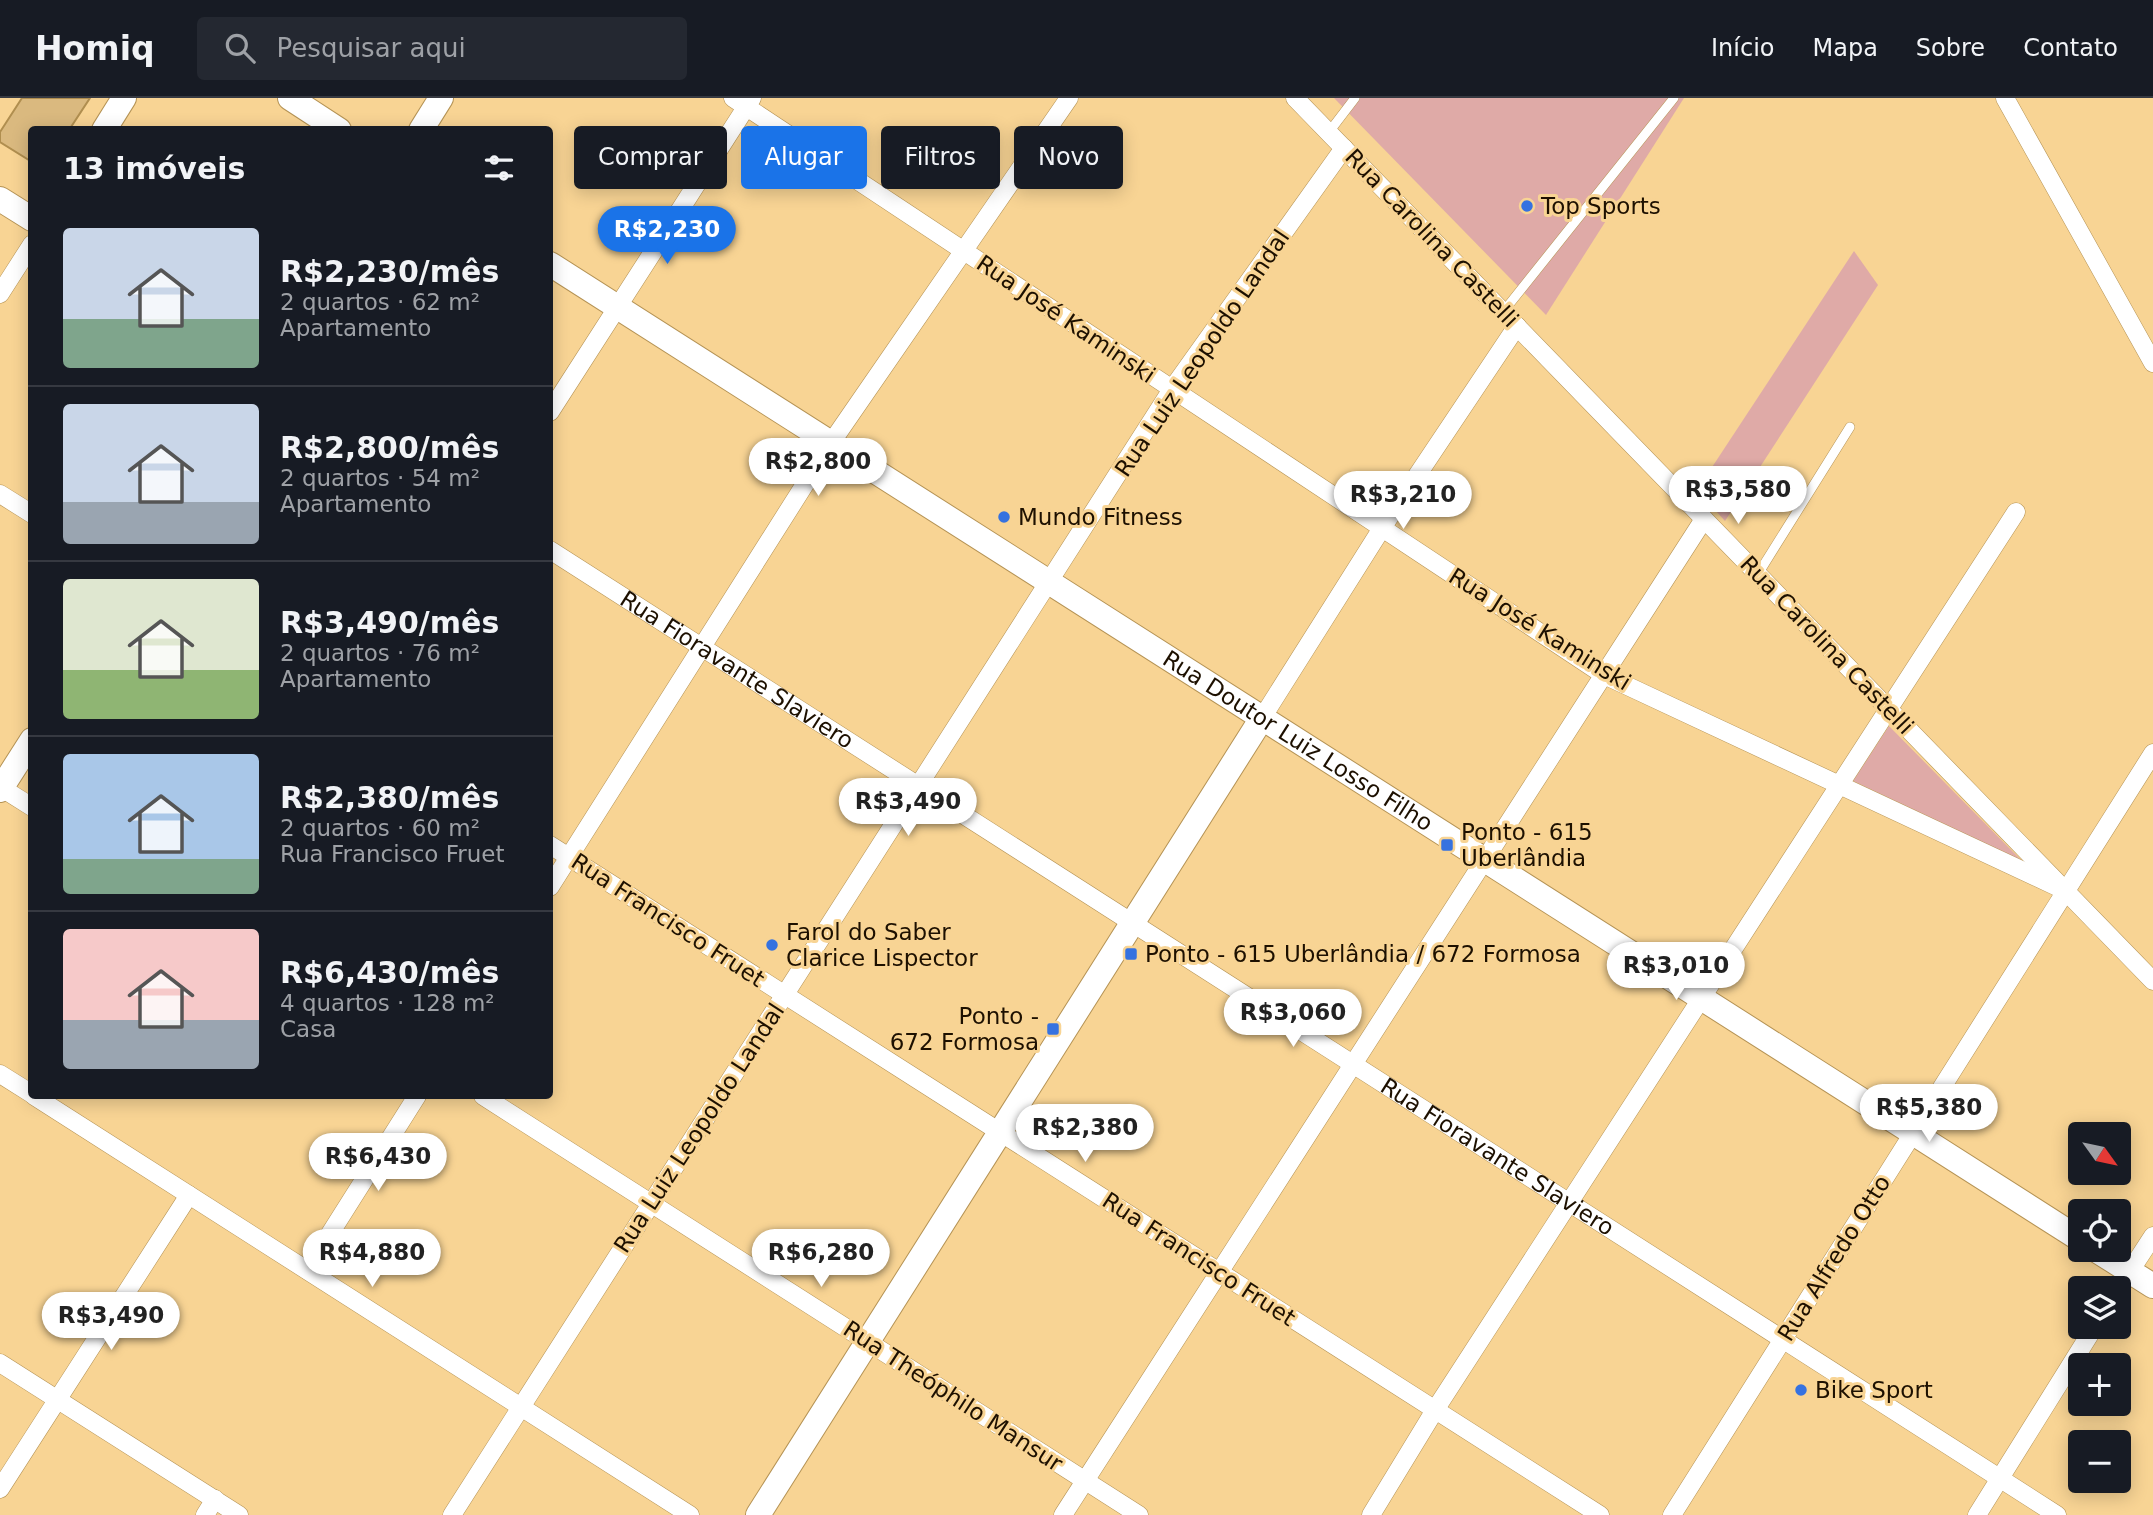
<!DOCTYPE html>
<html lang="pt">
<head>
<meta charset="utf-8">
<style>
	:root { --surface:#171b24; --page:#242831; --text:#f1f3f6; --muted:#9ea1a6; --line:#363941; --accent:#1a73e8 }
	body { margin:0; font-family:"DejaVu Sans",sans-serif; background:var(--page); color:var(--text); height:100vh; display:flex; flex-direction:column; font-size:26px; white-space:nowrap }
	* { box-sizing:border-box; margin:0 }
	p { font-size:23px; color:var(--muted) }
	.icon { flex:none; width:38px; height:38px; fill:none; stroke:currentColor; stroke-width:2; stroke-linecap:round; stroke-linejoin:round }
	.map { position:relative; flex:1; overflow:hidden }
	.drawer { position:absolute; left:28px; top:28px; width:525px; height:973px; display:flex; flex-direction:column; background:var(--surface); border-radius:7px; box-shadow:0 4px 18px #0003 }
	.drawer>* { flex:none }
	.top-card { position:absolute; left:574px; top:28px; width:665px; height:63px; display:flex; gap:14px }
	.needle { width:46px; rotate:123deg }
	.tools { position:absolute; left:2068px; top:1024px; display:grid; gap:14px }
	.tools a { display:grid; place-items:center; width:63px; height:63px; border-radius:7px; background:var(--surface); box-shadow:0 4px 18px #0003; font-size:35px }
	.price { position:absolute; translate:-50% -60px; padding:0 16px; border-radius:24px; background:#fff; color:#222; font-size:23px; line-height:46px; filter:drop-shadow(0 2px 4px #0008) }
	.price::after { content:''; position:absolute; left:50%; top:42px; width:21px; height:16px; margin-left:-10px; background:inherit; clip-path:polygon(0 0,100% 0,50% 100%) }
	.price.on { background:var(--accent); color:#fff }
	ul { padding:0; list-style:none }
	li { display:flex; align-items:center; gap:21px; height:175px; padding:0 35px }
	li+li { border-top:2px solid var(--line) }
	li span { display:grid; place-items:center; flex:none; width:196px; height:140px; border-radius:7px; color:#555 }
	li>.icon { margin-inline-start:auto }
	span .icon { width:84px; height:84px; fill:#fffc; stroke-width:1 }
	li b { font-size:30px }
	h2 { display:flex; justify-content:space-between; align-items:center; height:84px; padding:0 35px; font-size:30px }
	.tag { padding:0 24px; border-radius:7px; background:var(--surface); box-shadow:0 4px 18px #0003; font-size:24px; line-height:63px }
	.tag.on { background:var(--accent); color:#fff }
	header { display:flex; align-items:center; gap:42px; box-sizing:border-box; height:98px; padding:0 35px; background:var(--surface); border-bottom:2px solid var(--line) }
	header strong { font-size:33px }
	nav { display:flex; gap:38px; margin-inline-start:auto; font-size:24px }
	.search { width:490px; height:63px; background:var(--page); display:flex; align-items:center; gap:18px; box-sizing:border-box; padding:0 24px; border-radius:7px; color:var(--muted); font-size:26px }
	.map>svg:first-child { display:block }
	.green { fill:#dfaaa7 }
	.building { fill:#dab97f; stroke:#b08e4f; stroke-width:2 }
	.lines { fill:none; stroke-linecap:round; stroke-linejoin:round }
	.lane-casing { stroke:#b59355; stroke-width:10 }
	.street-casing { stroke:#b59355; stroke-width:19 }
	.secondary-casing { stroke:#b59355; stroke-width:26 }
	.lane { stroke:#fff; stroke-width:9 }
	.street { stroke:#fff; stroke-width:18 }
	.secondary { stroke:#fff; stroke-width:24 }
	.poi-dot { fill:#3672e0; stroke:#f8d494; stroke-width:2.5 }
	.labels { text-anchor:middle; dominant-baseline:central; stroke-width:6; stroke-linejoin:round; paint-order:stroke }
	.poi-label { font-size:23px; fill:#1d1000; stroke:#f8d494; text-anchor:start }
	.street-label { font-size:23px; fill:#1d1000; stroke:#f8d494 }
</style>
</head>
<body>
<header>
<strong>Homiq</strong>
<div class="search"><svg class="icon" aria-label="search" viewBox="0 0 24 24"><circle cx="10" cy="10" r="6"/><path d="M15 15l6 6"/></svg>Pesquisar aqui</div>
<nav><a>Início</a><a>Mapa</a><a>Sobre</a><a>Contato</a></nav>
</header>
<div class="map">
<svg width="2153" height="1417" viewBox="0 0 2153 1417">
	<rect width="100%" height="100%" fill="#f8d494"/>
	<!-- green -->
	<g class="green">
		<polygon points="1334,0 1684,0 1546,217"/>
		<polygon points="1854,153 1878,187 1725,423 1697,392"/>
		<polygon points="1889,628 2022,763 1853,683"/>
	</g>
	<!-- building -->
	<polygon class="building" points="22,0 90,0 69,32 32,32 32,64 0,44 0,34"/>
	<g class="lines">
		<!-- lane casing -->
		<g class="lane-casing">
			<g id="lane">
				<polyline points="1329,34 1355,0"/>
				<polyline points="1503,214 1674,0"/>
				<polyline points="1758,476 1850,329"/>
			</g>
		</g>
		<!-- street casing -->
		<g class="street-casing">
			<g id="street">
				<polyline points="733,0 1604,577 2066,793"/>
				<polyline points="1295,0 2153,883"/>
				<polyline points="2005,0 2153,265"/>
				<polyline points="0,196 32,146"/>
				<polyline points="550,314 752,0"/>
				<polyline points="0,396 32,416"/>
				<path id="s1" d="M550,452L2057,1417"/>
				<polyline points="1262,620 1382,430 1517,228"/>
				<polyline points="0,689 32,709"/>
				<polyline points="550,747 1600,1417"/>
				<polyline points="550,789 831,345 1069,0"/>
				<polyline points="0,976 32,996"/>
				<polyline points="34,998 690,1417"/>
				<polyline points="483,998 1139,1417"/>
				<polyline points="307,1172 417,998"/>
				<polyline points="2119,1190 2153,1138"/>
				<polyline points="0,1265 239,1417"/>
				<polyline points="0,1391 189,1097"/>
				<polyline points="205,1417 215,1401"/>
				<polyline points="452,1417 1172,291 1344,50"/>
				<polyline points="1063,1417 1704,421"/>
				<polyline points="1371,1417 1435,1312 2016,414"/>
				<polyline points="1672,1417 2153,655"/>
				<polyline points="1977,1417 2095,1228"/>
			</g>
		</g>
		<!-- secondary casing -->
		<g class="secondary-casing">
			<g id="secondary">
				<polyline points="290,0 339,32"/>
				<polyline points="104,32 124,0"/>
				<polyline points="421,32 441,0"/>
				<polyline points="0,101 32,121"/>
				<path id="s2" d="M550,166L2081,1142"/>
				<polyline points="0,692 32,642"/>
				<polyline points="2096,1152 2153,1188"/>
				<polyline points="758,1417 1262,620"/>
			</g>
		</g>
		<!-- lane -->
		<use href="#lane" class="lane"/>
		<!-- street -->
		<use href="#street" class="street"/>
		<!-- secondary -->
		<use href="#secondary" class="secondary"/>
	</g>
	<!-- markers -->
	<g class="poi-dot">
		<circle cx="1527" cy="108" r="7"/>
		<circle cx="1004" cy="419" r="7"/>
		<rect x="1440" y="740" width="14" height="14" rx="3.5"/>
		<circle cx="772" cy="847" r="7"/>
		<rect x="1124" y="849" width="14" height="14" rx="3.5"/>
		<rect x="1046" y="924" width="14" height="14" rx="3.5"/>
		<circle cx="1801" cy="1292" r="7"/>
	</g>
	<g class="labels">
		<!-- poi labels -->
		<g class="poi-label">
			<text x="1541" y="108">Top Sports</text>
			<text x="1018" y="419">Mundo Fitness</text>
			<text x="1461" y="734">Ponto - 615<tspan x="1461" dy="26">Uberlândia</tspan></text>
			<text x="786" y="834">Farol do Saber<tspan x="786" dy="26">Clarice Lispector</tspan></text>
			<text x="1145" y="856">Ponto - 615 Uberlândia / 672 Formosa</text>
			<text x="1039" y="918" text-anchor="end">Ponto -<tspan x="1039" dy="26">672 Formosa</tspan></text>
			<text x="1815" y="1292">Bike Sport</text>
		</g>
		<!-- street labels -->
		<g class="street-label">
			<text transform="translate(1432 140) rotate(46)">Rua Carolina Castelli</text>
			<text transform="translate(1066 221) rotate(34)">Rua José Kaminski</text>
			<text transform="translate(1202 255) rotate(-56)">Rua Luiz Leopoldo Landal</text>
			<text transform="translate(1540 531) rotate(32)">Rua José Kaminski</text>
			<text transform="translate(1827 547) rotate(46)">Rua Carolina Castelli</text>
			<text stroke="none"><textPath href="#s1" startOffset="222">Rua Fioravante Slaviero</textPath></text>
			<text stroke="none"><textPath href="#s2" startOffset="887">Rua Doutor Luiz Losso Filho</textPath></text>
			<text transform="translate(668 822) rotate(33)">Rua Francisco Fruet</text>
			<text transform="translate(699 1030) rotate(-57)">Rua Luiz Leopoldo Landal</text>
			<text stroke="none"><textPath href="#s1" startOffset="1125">Rua Fioravante Slaviero</textPath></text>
			<text transform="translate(1834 1160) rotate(-58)">Rua Alfredo Otto</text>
			<text transform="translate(1199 1161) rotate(33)">Rua Francisco Fruet</text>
			<text transform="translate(953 1298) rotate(33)">Rua Theóphilo Mansur</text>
		</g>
	</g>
</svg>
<div class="tools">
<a><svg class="needle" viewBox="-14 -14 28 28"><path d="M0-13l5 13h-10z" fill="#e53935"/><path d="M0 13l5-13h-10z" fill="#9ea1a6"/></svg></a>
<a><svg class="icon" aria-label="locate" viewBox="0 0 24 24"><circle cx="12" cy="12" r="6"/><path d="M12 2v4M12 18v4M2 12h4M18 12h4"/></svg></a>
<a><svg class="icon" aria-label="layers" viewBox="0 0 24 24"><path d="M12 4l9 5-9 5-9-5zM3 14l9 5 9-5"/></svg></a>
<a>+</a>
<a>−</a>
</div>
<b class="price on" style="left:667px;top:168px">R$2,230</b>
<b class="price" style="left:818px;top:400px">R$2,800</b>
<b class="price" style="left:1738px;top:428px">R$3,580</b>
<b class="price" style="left:1403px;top:433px">R$3,210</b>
<b class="price" style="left:908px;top:740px">R$3,490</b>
<b class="price" style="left:1676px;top:904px">R$3,010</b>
<b class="price" style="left:1293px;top:951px">R$3,060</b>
<b class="price" style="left:1929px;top:1046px">R$5,380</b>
<b class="price" style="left:1085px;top:1066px">R$2,380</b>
<b class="price" style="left:378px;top:1095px">R$6,430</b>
<b class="price" style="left:372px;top:1191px">R$4,880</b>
<b class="price" style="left:821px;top:1191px">R$6,280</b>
<b class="price" style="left:111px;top:1254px">R$3,490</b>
<div class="top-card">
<a class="tag">Comprar</a>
<a class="tag on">Alugar</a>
<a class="tag">Filtros</a>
<a class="tag">Novo</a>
</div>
<section class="drawer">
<h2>13 imóveis<svg class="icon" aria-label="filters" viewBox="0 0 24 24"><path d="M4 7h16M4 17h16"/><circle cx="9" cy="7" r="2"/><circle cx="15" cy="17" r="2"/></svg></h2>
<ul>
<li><span style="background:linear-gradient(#c9d6e8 65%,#7fa58c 0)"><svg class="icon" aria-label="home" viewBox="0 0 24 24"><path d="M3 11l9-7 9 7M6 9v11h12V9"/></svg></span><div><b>R$2,230/mês</b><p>2 quartos · 62 m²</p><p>Apartamento</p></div></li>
<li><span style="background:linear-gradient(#c9d6e8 70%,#9aa5b1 0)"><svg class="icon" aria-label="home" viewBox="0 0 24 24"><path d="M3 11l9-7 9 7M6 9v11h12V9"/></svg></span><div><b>R$2,800/mês</b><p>2 quartos · 54 m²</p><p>Apartamento</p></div></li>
<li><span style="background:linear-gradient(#dfe7d0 65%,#8fb573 0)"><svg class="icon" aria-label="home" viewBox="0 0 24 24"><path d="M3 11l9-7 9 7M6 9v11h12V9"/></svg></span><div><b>R$3,490/mês</b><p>2 quartos · 76 m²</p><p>Apartamento</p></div></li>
<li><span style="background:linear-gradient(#a9c7e8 75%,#7fa58c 0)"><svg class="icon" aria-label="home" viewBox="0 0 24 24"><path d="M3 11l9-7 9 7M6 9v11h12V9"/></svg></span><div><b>R$2,380/mês</b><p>2 quartos · 60 m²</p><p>Rua Francisco Fruet</p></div></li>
<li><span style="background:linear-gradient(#f6c9c9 65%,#9aa5b1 0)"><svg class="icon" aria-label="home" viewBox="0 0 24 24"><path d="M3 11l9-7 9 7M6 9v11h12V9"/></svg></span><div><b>R$6,430/mês</b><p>4 quartos · 128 m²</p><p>Casa</p></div></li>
</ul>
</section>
</div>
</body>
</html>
